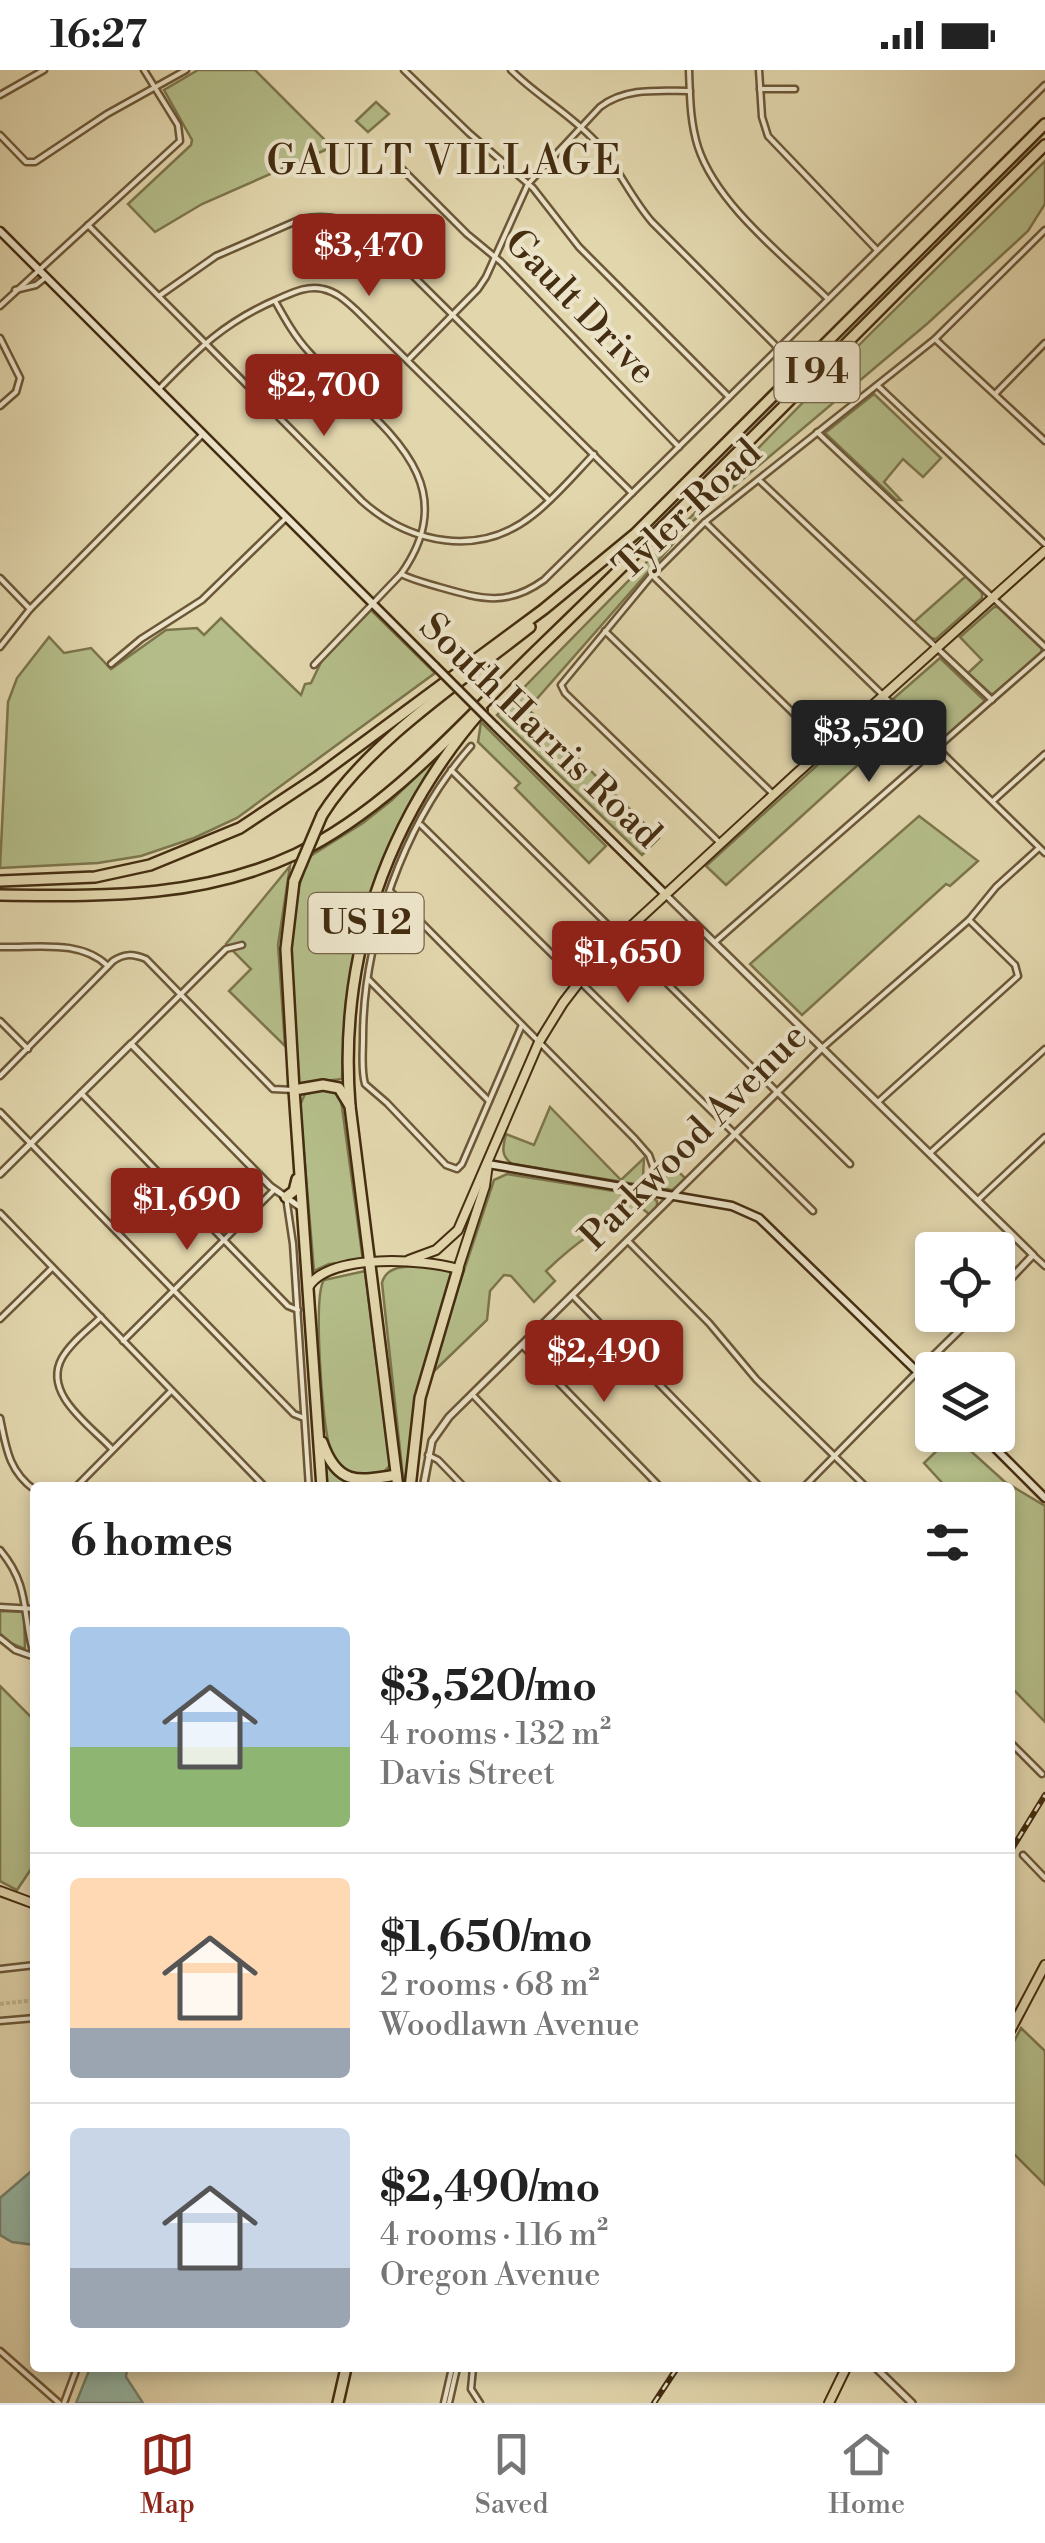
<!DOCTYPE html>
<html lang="en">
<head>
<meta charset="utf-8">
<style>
	:root { --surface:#fff; --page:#f6f6f6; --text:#222; --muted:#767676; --line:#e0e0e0; --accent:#8f2418 }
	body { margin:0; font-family:"Libre Bodoni",serif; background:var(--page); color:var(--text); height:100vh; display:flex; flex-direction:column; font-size:38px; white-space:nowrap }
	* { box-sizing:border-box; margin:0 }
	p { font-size:32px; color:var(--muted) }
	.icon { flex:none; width:55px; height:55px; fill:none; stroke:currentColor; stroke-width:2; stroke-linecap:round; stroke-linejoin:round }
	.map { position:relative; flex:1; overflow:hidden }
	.panel { position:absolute; left:30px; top:1412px; width:985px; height:890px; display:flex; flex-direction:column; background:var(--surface); border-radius:10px; box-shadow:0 5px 15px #0003 }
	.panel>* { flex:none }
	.fabs { position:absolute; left:915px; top:1162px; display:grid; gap:20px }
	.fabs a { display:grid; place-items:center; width:100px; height:100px; border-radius:10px; background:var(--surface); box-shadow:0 5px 15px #0003; font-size:50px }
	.price { position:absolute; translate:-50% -85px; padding:0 22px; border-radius:10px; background:var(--accent); color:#fff; font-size:32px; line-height:65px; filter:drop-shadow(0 2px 5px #0008) }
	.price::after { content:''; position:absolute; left:50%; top:60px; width:30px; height:22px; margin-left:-15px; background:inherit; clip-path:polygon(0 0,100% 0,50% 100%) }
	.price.on { background:#222; color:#fff }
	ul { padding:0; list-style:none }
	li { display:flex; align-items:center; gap:30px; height:250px; padding:0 40px }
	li+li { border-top:2px solid var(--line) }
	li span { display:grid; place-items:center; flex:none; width:280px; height:200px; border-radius:10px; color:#555 }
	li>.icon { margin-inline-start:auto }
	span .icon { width:120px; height:120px; fill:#fffc; stroke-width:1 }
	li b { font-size:42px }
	h2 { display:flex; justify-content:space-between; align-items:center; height:120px; padding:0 40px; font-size:42px }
	.status { display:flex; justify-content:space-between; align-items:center; height:70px; padding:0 50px; background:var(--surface); direction:ltr }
	.status svg { height:28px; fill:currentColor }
	.dock { display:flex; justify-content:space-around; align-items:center; height:140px; border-top:2px solid var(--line); background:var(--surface); font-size:28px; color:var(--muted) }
	.dock a { display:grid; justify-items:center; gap:5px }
	.dock .on { color:var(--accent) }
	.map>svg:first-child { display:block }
	.green { fill:#b4bd89; stroke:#7c754c; stroke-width:2.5 }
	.water { fill:#95b9a8; stroke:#75816b; stroke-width:2.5 }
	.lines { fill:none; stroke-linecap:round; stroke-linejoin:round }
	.minor-tunnel { stroke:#c2b48e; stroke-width:4; stroke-dasharray:4 2; stroke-linecap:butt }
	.minor-casing { stroke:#6c5737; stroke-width:9 }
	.tertiary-casing { stroke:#6c5737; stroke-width:10 }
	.secondary-casing { stroke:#442d10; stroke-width:11 }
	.primary-casing { stroke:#442d10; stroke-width:12 }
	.trunk-casing { stroke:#442d10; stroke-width:14 }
	.motorway-casing { stroke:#442d10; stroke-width:14 }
	.minor { stroke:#ece4ca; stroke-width:4 }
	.tertiary { stroke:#ece4ca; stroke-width:5 }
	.secondary { stroke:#ece4ca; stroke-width:6 }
	.primary { stroke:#e2d6ad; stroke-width:8 }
	.trunk { stroke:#e2d6ad; stroke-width:9 }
	.motorway { stroke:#e2d6ad; stroke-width:9 }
	.rail-casing { stroke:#442d10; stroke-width:6 }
	.rail { stroke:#ece4ca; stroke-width:2.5; stroke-dasharray:8; stroke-linecap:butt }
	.secondary-bridge-casing { stroke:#442d10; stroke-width:11; stroke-linecap:butt }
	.motorway-bridge-casing { stroke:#442d10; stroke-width:14; stroke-linecap:butt }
	.secondary-bridge { stroke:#ece4ca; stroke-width:6 }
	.motorway-bridge { stroke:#e2d6ad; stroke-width:9 }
	.labels { text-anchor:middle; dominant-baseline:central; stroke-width:8; stroke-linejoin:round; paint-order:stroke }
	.shield { fill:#ece4ca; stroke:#766448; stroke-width:2.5 }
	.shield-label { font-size:35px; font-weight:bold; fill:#442d10 }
	.street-label { font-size:38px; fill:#442d10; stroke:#ece4ca }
	.neighbourhood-label { font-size:40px; letter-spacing:2.5px; fill:#442d10; stroke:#ece4ca }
</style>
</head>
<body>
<div class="status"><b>16:27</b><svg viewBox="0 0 49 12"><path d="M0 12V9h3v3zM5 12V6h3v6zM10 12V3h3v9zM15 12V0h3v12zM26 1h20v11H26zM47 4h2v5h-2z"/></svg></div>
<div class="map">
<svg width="1045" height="2333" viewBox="0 0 1045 2333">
	<rect width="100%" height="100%" fill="#e2d6ad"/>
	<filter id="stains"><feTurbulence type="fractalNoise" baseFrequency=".002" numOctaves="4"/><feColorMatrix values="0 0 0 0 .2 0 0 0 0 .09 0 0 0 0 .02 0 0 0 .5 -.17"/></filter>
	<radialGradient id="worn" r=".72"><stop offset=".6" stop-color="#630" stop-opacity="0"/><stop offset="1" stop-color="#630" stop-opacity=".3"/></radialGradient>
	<!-- green -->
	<g class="green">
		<polygon points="198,0 255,0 332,77 202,134 155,162 128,134 191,75 192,70 164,20"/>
		<polygon points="376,32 389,44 368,62 356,51"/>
		<polygon points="1045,91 1045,134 1028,161 928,253 693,451 528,639 659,768 642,785 497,645 867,267"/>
		<polygon points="874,324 941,388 923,407 903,389 884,412 901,430 896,430 825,363"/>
		<polygon points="966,506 982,523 982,528 936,569 931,568 914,552"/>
		<polygon points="994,537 998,537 1041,578 1042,582 992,625 968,603 982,590 960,567"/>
		<polygon points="371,540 435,603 237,748 194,768 141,786 98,793 0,798 8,632 17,608 49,567 64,583 91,578 111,599 166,560 197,558 204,565 221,548 301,625 305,614 311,613 323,588"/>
		<polygon points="940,588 985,631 939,672 893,629"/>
		<polygon points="887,636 905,652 726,815 706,796 877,641"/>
		<polygon points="481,652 606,776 589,793 515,718 520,713 478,672"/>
		<path d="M440,683C371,795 344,878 342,1009L299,1014L291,878L299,816L309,787L363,753L392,730Z"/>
		<polygon points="919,746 978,791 950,816 946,814 802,945 750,894"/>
		<polygon points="290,796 278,875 285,976 229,921 251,899 226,874"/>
		<polygon points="329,1018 338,1022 341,1030 363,1191 329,1194 314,1201 300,1035 305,1024"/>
		<path d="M550,1037L621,1110L644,1088L643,1106C651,1113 657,1113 665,1107L667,1098L662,1091L666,1089L687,1110L672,1120L512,1094C500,1085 503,1077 506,1064L534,1075Z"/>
		<path d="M507,1104L652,1127L657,1131V1138L651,1146L643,1139C605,1151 575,1173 546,1201L555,1211L534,1232L511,1206L504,1205L490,1221L487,1250L429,1306L494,1110Z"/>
		<path d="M422,1195L453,1202L420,1314L404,1417L382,1213C386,1195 407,1197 422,1195Z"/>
		<path d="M365,1201L390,1395L384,1402C369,1404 352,1408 340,1394C335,1389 331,1380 329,1374C322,1351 313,1225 324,1210Z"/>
		<polygon points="953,1365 1005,1412 1045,1436 1045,1652 1010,1616 1010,1418 946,1417 924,1393"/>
		<path d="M324,1390C353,1417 350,1417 392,1410L393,1417H327Z"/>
		<polygon points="0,1541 24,1542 25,1579 8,1572 0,1563"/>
		<polygon points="0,1616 35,1651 35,1793 17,1820 0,1811"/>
		<polygon points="1021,1958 1045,1981 1045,2115 1010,2080 1010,1979"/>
	</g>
	<!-- water -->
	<g class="water">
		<polygon points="35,2098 35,2175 12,2172 0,2165 0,2128"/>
		<polygon points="90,2298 127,2298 126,2307 143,2333 76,2333"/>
	</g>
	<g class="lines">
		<!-- minor-tunnel -->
		<polyline class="minor-tunnel" points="0,1934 35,1930"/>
		<!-- minor casing -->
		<g class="minor-casing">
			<g id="minor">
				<polyline points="404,0 469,63 533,118 579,177 729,327"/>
				<path d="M511,0C538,27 571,44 597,73C618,97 631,128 652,152L778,278"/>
				<path d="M689,0C690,26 690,52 698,77C717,135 785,187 828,229"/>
				<polyline points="759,0 762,47 768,66 877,180"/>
				<polyline points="760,19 795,19"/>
				<polyline points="0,25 44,0"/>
				<polyline points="0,65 26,92 35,92 107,44 186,0"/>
				<polyline points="398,95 467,164 501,192 679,377"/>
				<path d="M88,155L362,431C410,474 479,488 533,445C555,428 574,405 594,384"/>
				<polyline points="15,220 36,215 45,208"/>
				<path d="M159,226L216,186L301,149C331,143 355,150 378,171L632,423"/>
				<path d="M275,231C285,249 295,267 309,282C368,350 472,404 401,504L314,595"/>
				<polyline points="0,236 180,71 178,55 144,0"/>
				<polyline points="0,268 20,308 16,322 0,336"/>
				<polyline points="935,269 1045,371"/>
				<path d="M408,290L478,219L486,207L528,114L600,37C626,17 659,21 690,21"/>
				<polyline points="878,316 1045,474"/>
				<path d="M158,320C198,279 224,252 278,229C292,223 307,215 323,219C337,222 346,231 356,240L549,430"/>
				<polyline points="996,323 1045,273"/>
				<polyline points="817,362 1045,577"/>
				<polyline points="759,410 992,630"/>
				<polyline points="705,452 1045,783"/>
				<path d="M401,504C413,510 426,513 439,517C481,529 507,537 544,510L1045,15"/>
				<polyline points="652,505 827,676"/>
				<polyline points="0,508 30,539"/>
				<polyline points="605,561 773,724"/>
				<polyline points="0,577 30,539 202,365"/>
				<polyline points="111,594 141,569 202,530 286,448"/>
				<path d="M471,676C405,750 363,869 363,968C363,983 361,1000 365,1014L387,1033L446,1095L457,1099L462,1094L522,955"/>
				<polyline points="451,700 850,1094"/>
				<polyline points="993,731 1045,684"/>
				<polyline points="421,755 813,1141"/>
				<polyline points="719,772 565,623 561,615 652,505 705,452 935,269 1045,160"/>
				<polyline points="390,821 635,1069 649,1085 654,1099"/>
				<polyline points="715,872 1045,583"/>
				<path d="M0,877C37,878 80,869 108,896"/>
				<polyline points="369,910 489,1031"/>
				<polyline points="0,951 28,979"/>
				<polyline points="131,974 226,879 242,875"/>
				<polyline points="822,978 969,850 996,817 1039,778"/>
				<path d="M0,1006L113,891C125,883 133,884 146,889L273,1019L294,1020"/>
				<polyline points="81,1023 288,1236 298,1240"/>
				<polyline points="878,1032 1018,906 1015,895 969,850"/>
				<polyline points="0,1042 294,1344 304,1348"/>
				<polyline points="930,1083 1045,979"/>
				<polyline points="286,1127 293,1174 309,1418"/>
				<polyline points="979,1129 1045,1067"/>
				<polyline points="0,1143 266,1418"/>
				<polyline points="628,1171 709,1253 756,1309 867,1418"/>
				<polyline points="1033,1185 1045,1196"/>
				<polyline points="573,1226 761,1418"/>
				<path d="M101,1247C88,1260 71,1272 62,1288C42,1324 91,1356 112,1379"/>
				<polyline points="0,1249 52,1198"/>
				<polyline points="123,1271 274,1120"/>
				<polyline points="522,1275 661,1418"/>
				<polyline points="472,1324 561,1418"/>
				<path d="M0,1348C6,1378 9,1402 35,1420"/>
				<polyline points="428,1385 438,1390 465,1418"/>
				<polyline points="75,1418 170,1322"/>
				<polyline points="803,1418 918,1301"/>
				<path d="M0,1480C32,1518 21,1546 35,1588"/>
				<polyline points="0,1537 35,1539"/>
				<polyline points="0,1568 15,1580 35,1587"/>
				<polyline points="1010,1672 1042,1704"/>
				<polyline points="1023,1785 1045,1808"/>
				<polyline points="0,1899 35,1895"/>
				<polyline points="0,1951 35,1948"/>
				<polyline points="0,2281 59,2333"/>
				<polyline points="473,2298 471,2319 480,2333"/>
				<polyline points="64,2333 77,2298"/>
				<polyline points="444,2333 452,2298"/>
				<polyline points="449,2333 457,2298"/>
			</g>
		</g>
		<!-- tertiary casing -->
		<g class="tertiary-casing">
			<g id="tertiary">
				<polyline points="666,825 1033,1185 998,1222"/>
				<polyline points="0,1104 131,974 270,1116 300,1137"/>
				<polyline points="918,1301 975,1245"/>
				<polyline points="423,1418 432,1371 449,1347 822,978"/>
				<polyline points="876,2298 912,2333"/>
			</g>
		</g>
		<!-- secondary casing -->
		<g class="secondary-casing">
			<g id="secondary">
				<polyline points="0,161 435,596"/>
				<polyline points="495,656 664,823"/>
				<polyline points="488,1094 732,1136 759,1148 932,1316"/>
				<polyline points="982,1365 1045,1428"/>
			</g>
		</g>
		<!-- primary casing -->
		<g class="primary-casing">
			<g id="primary">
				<polyline points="409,1190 436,1180 458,1160 539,972 563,933 599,886 796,704 1045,481"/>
				<path d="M309,1216C331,1183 424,1189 458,1199L485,1116L488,1094"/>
				<polyline points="0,1821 35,1834"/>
				<polyline points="1010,1961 1045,1895"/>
				<polyline points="829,2333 846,2298"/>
			</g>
		</g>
		<!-- trunk casing -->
		<g class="trunk-casing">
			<g id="trunk">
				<polyline points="286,1127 294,1121 297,1109"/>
				<path d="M322,1372C337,1415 357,1412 396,1405"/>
				<polyline points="322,1418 294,1020 323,1015 339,1018 350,1036 398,1418"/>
				<polyline points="410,1418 420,1328 458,1199"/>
				<polyline points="338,2333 346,2298"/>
			</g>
		</g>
		<!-- motorway casing -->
		<g class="motorway-casing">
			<g id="motorway">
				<path d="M322,745C367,673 463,610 530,557"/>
				<polyline points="0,811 95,807 150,795 240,758 317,707 544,539 635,464 1045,54"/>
				<polyline points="294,811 286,879 294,1020"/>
				<path d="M0,825C103,826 200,829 296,784C393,737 465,649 542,575C712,411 877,241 1045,75"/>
				<path d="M350,1036C338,889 386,750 482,640"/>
			</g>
		</g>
		<!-- minor -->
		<use href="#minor" class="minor"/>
		<!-- tertiary -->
		<use href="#tertiary" class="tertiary"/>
		<!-- secondary -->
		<use href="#secondary" class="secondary"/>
		<!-- primary -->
		<use href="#primary" class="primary"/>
		<!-- trunk -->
		<use href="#trunk" class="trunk"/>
		<!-- motorway -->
		<use href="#motorway" class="motorway"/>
		<!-- rail casing -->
		<g class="rail-casing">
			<g id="rail">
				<polyline points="1010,1782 1045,1725"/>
				<polyline points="654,2333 677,2298"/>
			</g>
		</g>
		<!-- rail -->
		<use href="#rail" class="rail"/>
		<!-- secondary-bridge casing -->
		<g class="secondary-bridge-casing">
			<polyline id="secondary-bridge" points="435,596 495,656"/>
		</g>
		<!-- motorway-bridge casing -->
		<g class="motorway-bridge-casing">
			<polyline id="motorway-bridge" points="294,811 322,745"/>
		</g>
		<!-- secondary-bridge -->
		<use href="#secondary-bridge" class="secondary-bridge"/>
		<!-- motorway-bridge -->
		<use href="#motorway-bridge" class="motorway-bridge"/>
	</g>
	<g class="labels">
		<!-- shield labels -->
		<g class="shield">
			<rect x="774.5" y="272" width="85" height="60" rx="8"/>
			<rect x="308.5" y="823" width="115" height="60" rx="8"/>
		</g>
		<g class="shield-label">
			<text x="817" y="302">I 94</text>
			<text x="366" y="853">US 12</text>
		</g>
		<!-- street labels -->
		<g class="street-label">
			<text transform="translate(580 237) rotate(46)">Gault Drive</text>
			<text transform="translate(688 440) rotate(-43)">Tyler Road</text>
			<text transform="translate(540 661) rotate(44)">South Harris Road</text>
			<text transform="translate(694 1067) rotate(-45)">Parkwood Avenue</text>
		</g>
		<!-- neighbourhood labels -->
		<g class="neighbourhood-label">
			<text x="445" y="92">GAULT VILLAGE</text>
		</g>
	</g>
	<rect width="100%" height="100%" filter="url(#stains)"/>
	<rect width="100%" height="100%" fill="url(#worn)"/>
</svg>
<div class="fabs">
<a><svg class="icon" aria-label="locate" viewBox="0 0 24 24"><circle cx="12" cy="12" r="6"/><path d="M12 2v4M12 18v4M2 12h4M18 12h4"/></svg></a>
<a><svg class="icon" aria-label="layers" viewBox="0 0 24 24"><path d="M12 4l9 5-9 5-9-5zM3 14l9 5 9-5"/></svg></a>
</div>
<b class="price" style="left:369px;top:229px">$3,470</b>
<b class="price" style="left:324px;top:369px">$2,700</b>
<b class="price on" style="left:869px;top:715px">$3,520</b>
<b class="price" style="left:628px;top:936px">$1,650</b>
<b class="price" style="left:187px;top:1183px">$1,690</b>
<b class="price" style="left:604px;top:1335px">$2,490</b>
<section class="panel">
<h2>6 homes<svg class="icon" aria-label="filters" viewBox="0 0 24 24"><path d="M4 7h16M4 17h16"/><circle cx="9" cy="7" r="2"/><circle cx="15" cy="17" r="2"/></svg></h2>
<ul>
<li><span style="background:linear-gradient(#a9c7e8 60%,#8fb573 0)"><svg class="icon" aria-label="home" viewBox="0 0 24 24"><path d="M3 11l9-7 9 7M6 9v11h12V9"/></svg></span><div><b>$3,520/mo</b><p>4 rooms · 132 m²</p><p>Davis Street</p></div></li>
<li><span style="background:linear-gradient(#ffd9b3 75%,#9aa5b1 0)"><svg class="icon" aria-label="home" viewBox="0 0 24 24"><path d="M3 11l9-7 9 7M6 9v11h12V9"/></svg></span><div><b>$1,650/mo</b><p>2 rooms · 68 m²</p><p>Woodlawn Avenue</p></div></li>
<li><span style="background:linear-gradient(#c9d6e8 70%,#9aa5b1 0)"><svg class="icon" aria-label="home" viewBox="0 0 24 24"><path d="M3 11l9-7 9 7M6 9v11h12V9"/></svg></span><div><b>$2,490/mo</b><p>4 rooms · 116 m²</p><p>Oregon Avenue</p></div></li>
</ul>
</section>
</div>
<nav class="dock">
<a class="on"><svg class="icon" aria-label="map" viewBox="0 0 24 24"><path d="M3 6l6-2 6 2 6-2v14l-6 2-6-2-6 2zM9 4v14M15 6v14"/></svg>Map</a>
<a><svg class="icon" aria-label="saved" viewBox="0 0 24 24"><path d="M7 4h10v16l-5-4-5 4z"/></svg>Saved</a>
<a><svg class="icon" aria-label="home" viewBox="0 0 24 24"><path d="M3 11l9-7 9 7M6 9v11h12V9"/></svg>Home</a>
</nav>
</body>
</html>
